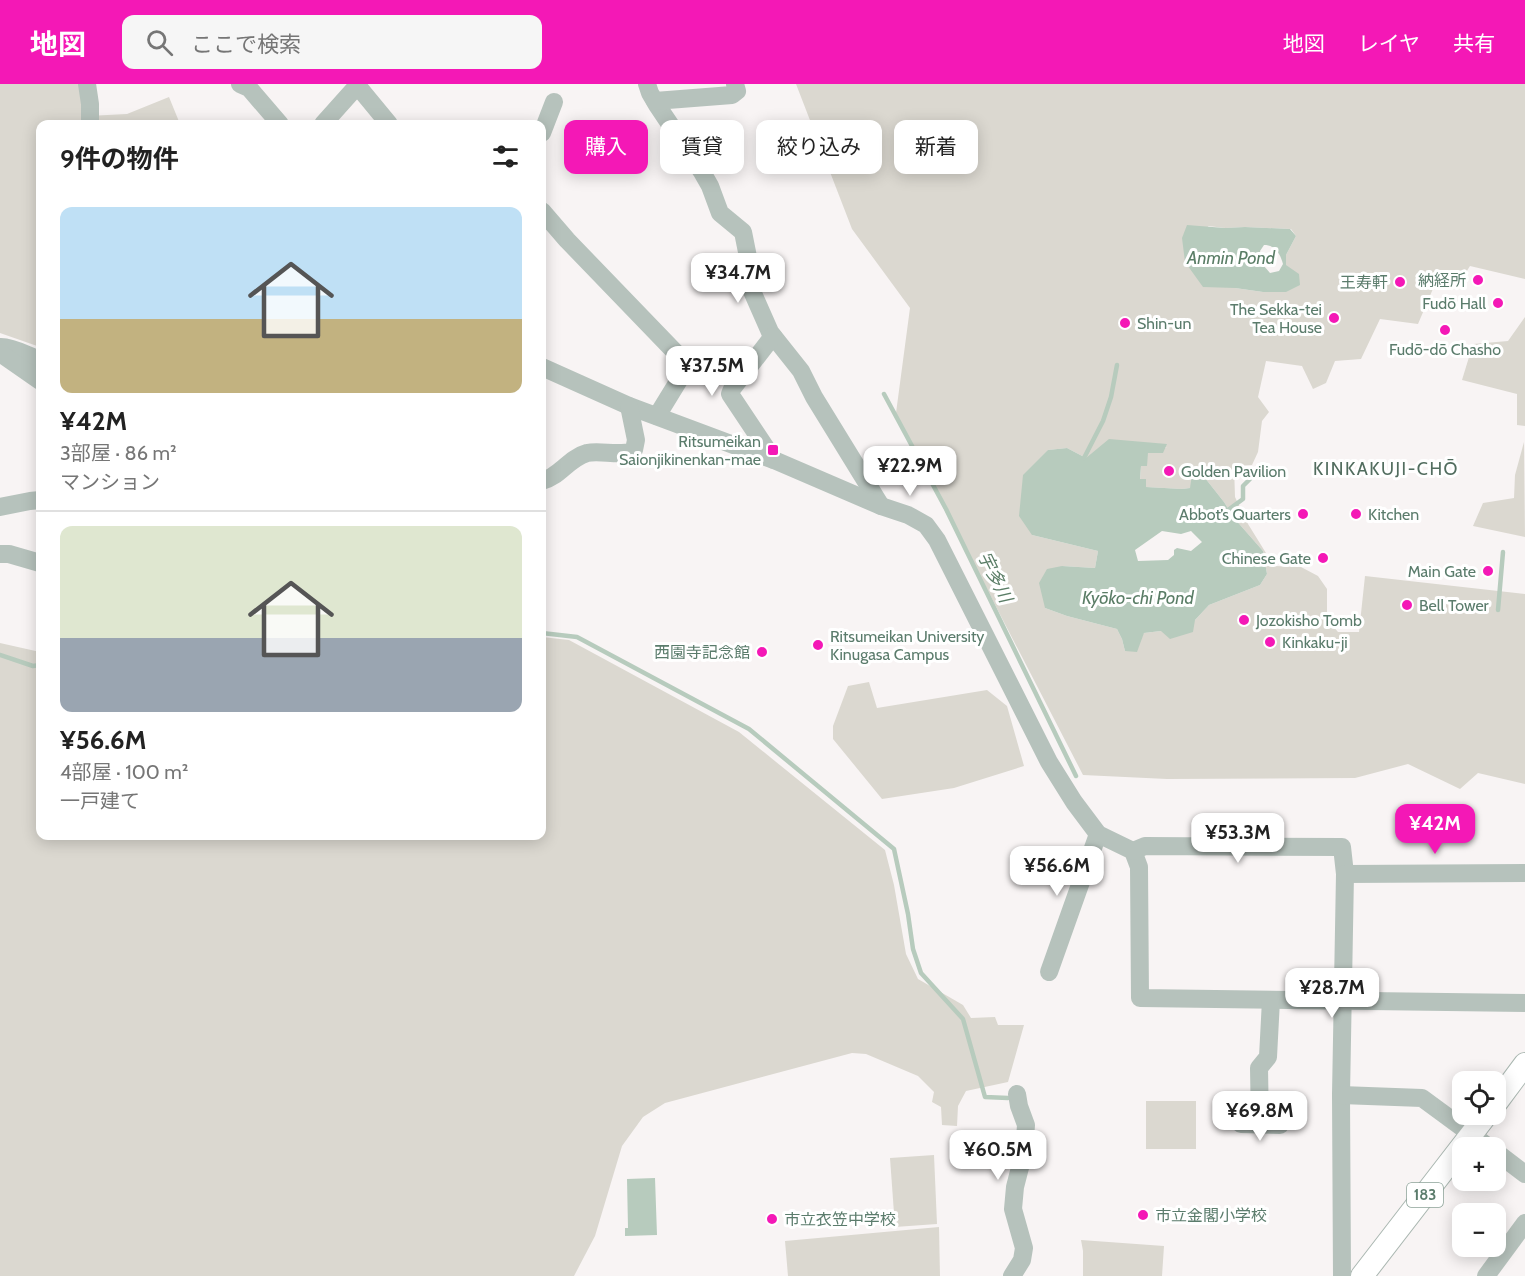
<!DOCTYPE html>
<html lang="ja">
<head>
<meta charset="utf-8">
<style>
	:root { --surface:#fff; --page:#f6f6f6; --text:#222; --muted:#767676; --line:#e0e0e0; --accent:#f418b6 }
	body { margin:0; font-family:Cabin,"Noto Sans JP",sans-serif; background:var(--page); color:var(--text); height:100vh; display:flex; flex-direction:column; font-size:22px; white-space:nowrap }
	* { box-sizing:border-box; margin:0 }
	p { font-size:20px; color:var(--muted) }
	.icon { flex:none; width:33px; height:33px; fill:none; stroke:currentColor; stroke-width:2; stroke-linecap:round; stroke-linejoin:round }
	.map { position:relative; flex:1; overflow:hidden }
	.details { position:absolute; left:36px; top:36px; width:510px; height:720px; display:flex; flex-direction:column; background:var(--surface); border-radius:12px; box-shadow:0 3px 15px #0003 }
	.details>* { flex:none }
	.guide { position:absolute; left:564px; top:36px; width:570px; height:54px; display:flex; gap:12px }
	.controls { position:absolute; left:1452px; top:987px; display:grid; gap:12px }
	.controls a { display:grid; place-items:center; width:54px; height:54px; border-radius:12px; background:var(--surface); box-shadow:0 3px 15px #0003; font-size:30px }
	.price { position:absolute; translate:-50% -51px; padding:0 14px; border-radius:12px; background:#fff; color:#222; font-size:20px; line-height:39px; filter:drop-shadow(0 2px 3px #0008) }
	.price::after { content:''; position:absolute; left:50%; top:36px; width:18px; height:14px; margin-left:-9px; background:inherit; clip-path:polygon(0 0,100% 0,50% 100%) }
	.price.selected { background:var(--accent); color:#fff }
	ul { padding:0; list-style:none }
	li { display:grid; align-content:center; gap:12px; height:318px; padding:0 24px }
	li+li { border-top:2px solid var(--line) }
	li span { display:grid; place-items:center; height:186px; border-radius:12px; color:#555 }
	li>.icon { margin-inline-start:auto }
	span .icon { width:108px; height:108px; fill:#fffc; stroke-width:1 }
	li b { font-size:26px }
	h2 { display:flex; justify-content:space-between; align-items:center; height:72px; padding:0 24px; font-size:26px }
	.tag { padding:0 21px; border-radius:12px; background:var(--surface); box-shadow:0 3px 15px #0003; font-size:21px; line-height:54px }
	.tag.selected { background:var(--accent); color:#fff }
	header { display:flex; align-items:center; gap:36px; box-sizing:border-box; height:84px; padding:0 30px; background:var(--accent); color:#fff }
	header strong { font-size:28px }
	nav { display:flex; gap:33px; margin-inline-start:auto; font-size:21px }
	.search { width:420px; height:54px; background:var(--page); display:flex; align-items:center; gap:15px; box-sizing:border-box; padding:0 21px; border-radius:12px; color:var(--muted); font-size:22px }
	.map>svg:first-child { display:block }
	.green { fill:#dbd8d0; fill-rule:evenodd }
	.water { fill:#b7cbbd; fill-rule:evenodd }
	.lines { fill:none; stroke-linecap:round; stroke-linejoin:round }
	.stream { stroke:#b7cbbd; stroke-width:4.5 }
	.major-casing { stroke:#aab7b1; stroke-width:24 }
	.minor { stroke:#b6c2bc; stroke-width:18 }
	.major { stroke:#fff; stroke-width:22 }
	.poi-dot { fill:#f418b6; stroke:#fff; stroke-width:2 }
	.labels { text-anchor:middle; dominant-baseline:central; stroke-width:6; stroke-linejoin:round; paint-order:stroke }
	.shield { fill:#fff; stroke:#8ca398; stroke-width:1.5 }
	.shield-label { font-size:15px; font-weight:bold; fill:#5b7c6c }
	.poi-label { font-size:16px; fill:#5b7c6c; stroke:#fff; text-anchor:end }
	.water-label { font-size:18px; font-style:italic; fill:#5a7d66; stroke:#fff }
	.neighbourhood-label { font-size:18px; letter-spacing:1.5px; fill:#526d5f; stroke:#fff }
</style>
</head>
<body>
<header>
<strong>地図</strong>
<div class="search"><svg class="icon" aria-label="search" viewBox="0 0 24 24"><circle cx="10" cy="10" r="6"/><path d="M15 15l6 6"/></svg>ここで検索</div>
<nav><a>地図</a><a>レイヤ</a><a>共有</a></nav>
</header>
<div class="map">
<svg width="1525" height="1192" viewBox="0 0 1525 1192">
	<rect width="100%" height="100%" fill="#f8f4f4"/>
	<!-- green -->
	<g class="green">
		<polygon points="0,0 82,0 88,32 127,30 169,13 180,40 40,40 40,263 0,249"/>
		<path d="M796,0H1525V195L1470,182L1458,201L1435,200L1418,240L1380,235L1361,275L1335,277L1326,299L1313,305L1302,282L1266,277L1258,313L1269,328L1262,337L1258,368L1252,381L1234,382L1235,413L1248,440L1274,482L1301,483L1318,492L1327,505V535L1338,548H1359L1365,492L1525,510V700L1478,689L1460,705L1408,680L1355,694L1167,695L1083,691L896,329L910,224L852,145ZM1208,142L1225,144L1245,143L1291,145L1296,152L1286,171V181L1263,208L1235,204ZM1167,363L1148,369L1141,382L1140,396L1146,403L1182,405L1190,404L1205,394L1224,418L1234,434L1263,467L1267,490L1260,501L1209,521L1195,536L1161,547L1144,549L1125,567L1122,555L1117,545L1067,532L1045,524L1062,482L1095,484L1098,467L1032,451L1048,366L1067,364L1086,374Z"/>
		<polygon points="1525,233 1525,342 1517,341 1517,310 1462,296 1473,260 1508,257"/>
		<polygon points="1524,358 1525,453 1473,442 1483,419 1514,414 1515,391"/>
		<polygon points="542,553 569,556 739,648 885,766 894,801 906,870 918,895 963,921 971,934 995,933 998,941 1024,941 1008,998 966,1007 958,1022 957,1042 942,1041 941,1023 932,1018 934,1008 918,992 866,970 852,969 665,1019 643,1033 622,1062 595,1152 574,1192 0,1192 0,559 40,568 40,752 542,752"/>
		<polygon points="869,598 877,624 987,606 1007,622 1024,682 954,704 882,715 833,655 833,642 848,602"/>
		<rect x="1146" y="1017" width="50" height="48"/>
		<polygon points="934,1071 937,1140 895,1143 890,1074"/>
		<polygon points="939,1143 940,1192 788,1192 785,1157"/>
		<polygon points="1081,1156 1164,1162 1162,1192 1083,1192 1083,1167"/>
	</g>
	<!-- water -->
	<g class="water">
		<path d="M1187,141L1225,144L1245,143L1290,145L1296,152L1286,171V181L1299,190L1300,201L1286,208H1263L1235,204L1203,203L1185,178L1182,154ZM1264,161C1275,161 1280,169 1283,180L1279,187L1270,189L1264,182L1260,167Z"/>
		<path d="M1109,355L1167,360L1163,369H1148L1147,382H1141L1140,395H1146V403L1182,405L1190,404L1192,390L1205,394L1224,418L1234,434L1263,467L1267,490L1260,501L1209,521L1195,536L1193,548L1170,555L1161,547L1144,549L1137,568L1125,567L1122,555L1117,545L1067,532L1045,524L1039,499L1047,485L1062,482L1095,484L1098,467L1032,451L1019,432L1023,391L1048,366L1067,364L1086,374ZM1162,447L1181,450L1191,447L1202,458L1191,467L1177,464L1174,466V471L1168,476L1138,477L1135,466Z"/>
		<polygon points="655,1094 657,1151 625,1152 625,1144 628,1144 627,1095"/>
	</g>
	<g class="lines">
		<!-- stream -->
		<g class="stream">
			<polyline points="884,310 946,425 1076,692"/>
			<polyline points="1084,374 1103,337 1111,313 1117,281"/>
			<polyline points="1228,426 1243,415 1243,402 1250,395"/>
			<polyline points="1498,526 1503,468"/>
			<polyline points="542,549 577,553 749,645 894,765 908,830 913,865 921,889 963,935 985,1013 1008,1014"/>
			<polyline points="0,571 33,582 40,581"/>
		</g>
		<!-- major casing -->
		<g class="major-casing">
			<g id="major">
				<polyline points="1496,1019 1525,980"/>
				<polyline points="1362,1192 1487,1030"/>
			</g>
		</g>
		<!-- minor -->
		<g class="minor">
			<polyline points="87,0 90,20 90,40"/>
			<polyline points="240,0 249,4 280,40"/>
			<polyline points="356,0 389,40"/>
			<polyline points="647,0 650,9 657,21 702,88 710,102 720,129 743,148 749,178 744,189 770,248 801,287 814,313 881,422"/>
			<polyline points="655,17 732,11 737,7 735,0"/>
			<polyline points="323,40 357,2"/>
			<polyline points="542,49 554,18"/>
			<polyline points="542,127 567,156 676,269 687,283 657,332"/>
			<polyline points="773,252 732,305 730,310 774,376"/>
			<path d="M1,263C14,263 28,272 40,276"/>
			<polyline points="0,269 40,297"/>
			<polyline points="542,283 629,322 774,376 881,422 908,431 926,441 937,456 1049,678 1074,718 1098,750 1133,767 1139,783 1140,914 1525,919"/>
			<path d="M542,397C559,393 569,374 587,369C601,366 623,373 634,366L636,356L629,322"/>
			<polyline points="0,423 30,417 40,416"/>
			<polyline points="0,470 9,470 40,479"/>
			<polyline points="1133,767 1145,762 1342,763 1345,790 1341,1011 1342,1192"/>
			<polyline points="1345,790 1525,789"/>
			<polyline points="1049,888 1098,750"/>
			<polyline points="1341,1011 1422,1014 1490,1064"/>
			<polyline points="1241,1040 1280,1041"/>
			<polyline points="1260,1040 1259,984 1268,973 1271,916"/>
			<polyline points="1496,1068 1525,1090"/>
			<polyline points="1012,1192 1022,1176 1024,1164 1013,1125 1015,1103 1024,1068 1026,1041 1019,1022 1017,1010"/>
			<polyline points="1486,1192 1525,1139"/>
		</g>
		<!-- major -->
		<use href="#major" class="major"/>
	</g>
	<!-- markers -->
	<g class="poi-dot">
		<circle cx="1478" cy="196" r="6"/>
		<circle cx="1400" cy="198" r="6"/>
		<circle cx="1498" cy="219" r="6"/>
		<circle cx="1334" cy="234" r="6"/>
		<circle cx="1125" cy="239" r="6"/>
		<circle cx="1445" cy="246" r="6"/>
		<rect x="767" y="360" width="12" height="12" rx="3"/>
		<circle cx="1169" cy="387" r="6"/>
		<circle cx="1303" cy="430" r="6"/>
		<circle cx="1356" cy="430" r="6"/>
		<circle cx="1323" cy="474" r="6"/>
		<circle cx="1488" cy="487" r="6"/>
		<circle cx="1407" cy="521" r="6"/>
		<circle cx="1244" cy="536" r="6"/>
		<circle cx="1270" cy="558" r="6"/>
		<circle cx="818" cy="561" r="6"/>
		<circle cx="762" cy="568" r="6"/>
		<circle cx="1143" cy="1131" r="6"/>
		<circle cx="772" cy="1135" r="6"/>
	</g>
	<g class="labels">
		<!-- shield labels -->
		<rect class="shield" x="1407" y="1099" width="36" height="24" rx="4.5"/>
		<g class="shield-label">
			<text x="1425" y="1111">183</text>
		</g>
		<!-- poi labels -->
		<g class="poi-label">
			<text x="1466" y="196">納経所</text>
			<text x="1388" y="198">王寿軒</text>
			<text x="1486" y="219">Fudō Hall</text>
			<text x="1322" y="225">The Sekka-tei<tspan x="1322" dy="18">Tea House</tspan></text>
			<text x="1137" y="239" text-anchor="start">Shin-un</text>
			<text x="1445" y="265" text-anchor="middle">Fudō-dō Chasho</text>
			<text x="761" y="357">Ritsumeikan<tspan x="761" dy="18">Saionjikinenkan-mae</tspan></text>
			<text x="1181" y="387" text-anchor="start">Golden Pavilion</text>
			<text x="1291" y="430">Abbot’s Quarters</text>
			<text x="1368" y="430" text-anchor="start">Kitchen</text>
			<text x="1311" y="474">Chinese Gate</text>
			<text x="1476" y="487">Main Gate</text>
			<text x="1419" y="521" text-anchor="start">Bell Tower</text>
			<text x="1256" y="536" text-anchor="start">Jozokisho Tomb</text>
			<text x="830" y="552" text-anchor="start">Ritsumeikan University<tspan x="830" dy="18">Kinugasa Campus</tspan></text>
			<text x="1282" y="558" text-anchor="start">Kinkaku-ji</text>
			<text x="750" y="568">西園寺記念館</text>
			<text x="1155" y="1131" text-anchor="start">市立金閣小学校</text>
			<text x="784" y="1135" text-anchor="start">市立衣笠中学校</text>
		</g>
		<!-- water labels -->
		<g class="water-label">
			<text x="1231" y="174">Anmin Pond</text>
			<text transform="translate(995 493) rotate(64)">宇多川</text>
			<text x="1138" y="514">Kyōko-chi Pond</text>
		</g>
		<!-- neighbourhood labels -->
		<g class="neighbourhood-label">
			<text x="1386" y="385">KINKAKUJI-CHŌ</text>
		</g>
	</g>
</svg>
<div class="controls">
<a><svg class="icon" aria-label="locate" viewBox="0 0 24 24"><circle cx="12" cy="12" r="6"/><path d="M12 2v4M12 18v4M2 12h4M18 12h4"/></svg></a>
<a>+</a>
<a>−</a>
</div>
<b class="price" style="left:738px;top:220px">¥34.7M</b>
<b class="price" style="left:712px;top:313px">¥37.5M</b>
<b class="price" style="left:910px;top:413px">¥22.9M</b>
<b class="price selected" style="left:1435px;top:771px">¥42M</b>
<b class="price" style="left:1238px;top:780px">¥53.3M</b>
<b class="price" style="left:1057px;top:813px">¥56.6M</b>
<b class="price" style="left:1332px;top:935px">¥28.7M</b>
<b class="price" style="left:1260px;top:1058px">¥69.8M</b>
<b class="price" style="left:998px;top:1097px">¥60.5M</b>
<div class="guide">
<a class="tag selected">購入</a>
<a class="tag">賃貸</a>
<a class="tag">絞り込み</a>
<a class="tag">新着</a>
</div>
<section class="details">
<h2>9件の物件<svg class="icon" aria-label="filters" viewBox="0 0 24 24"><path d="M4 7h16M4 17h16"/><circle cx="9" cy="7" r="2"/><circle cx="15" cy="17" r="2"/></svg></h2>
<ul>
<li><span style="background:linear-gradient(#bfe0f5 60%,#c2b280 0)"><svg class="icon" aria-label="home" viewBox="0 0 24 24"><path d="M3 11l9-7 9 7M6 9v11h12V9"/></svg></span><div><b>¥42M</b><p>3部屋 · 86 m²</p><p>マンション</p></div></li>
<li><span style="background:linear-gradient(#dfe7d0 60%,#9aa5b1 0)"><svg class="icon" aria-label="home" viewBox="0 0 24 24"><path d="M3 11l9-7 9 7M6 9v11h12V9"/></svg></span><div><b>¥56.6M</b><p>4部屋 · 100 m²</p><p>一戸建て</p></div></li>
</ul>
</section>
</div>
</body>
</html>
